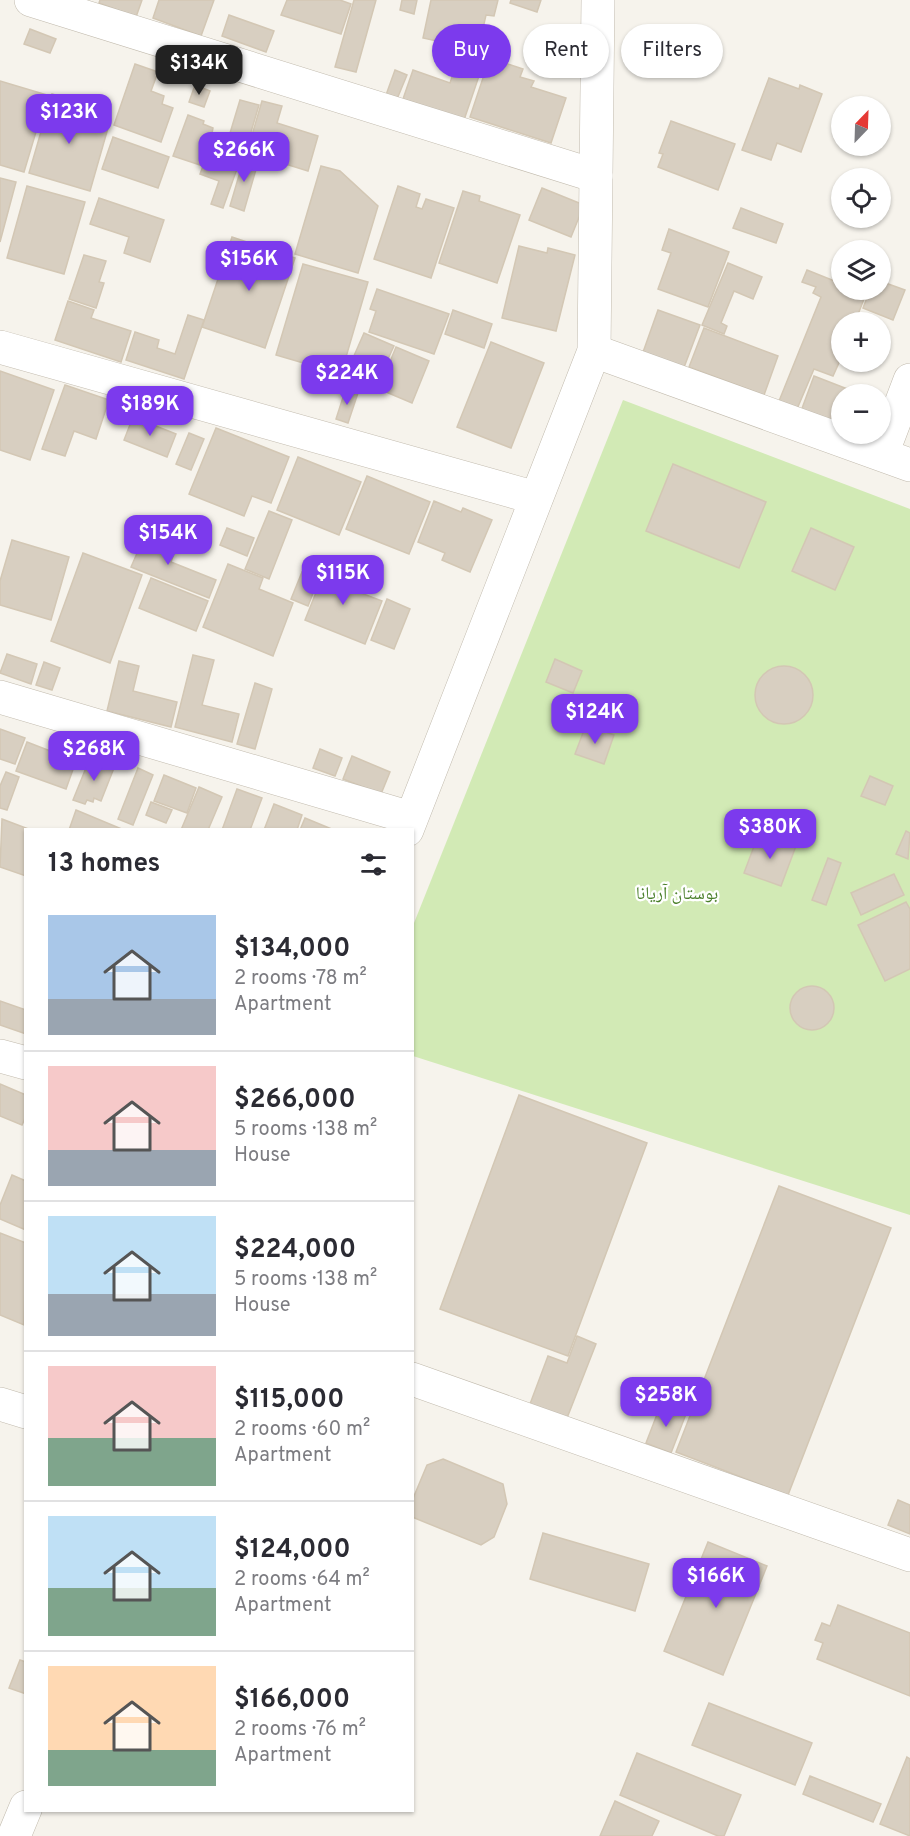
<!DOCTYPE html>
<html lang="en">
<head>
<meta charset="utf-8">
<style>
	:root { --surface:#fff; --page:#f7f7f7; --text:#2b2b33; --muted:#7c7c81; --line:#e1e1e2; --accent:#7c3aed }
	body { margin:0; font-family:Overpass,"Noto Naskh Arabic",sans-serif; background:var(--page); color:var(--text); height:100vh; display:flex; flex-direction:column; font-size:22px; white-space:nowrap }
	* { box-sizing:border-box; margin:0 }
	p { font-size:20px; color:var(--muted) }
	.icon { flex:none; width:33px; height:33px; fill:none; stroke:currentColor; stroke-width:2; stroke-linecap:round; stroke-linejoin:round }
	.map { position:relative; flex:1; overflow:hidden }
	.details { position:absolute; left:24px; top:828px; width:390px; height:984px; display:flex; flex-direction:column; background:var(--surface); border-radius:0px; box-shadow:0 2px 4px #0004 }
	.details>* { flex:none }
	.guide { position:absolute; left:432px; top:24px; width:387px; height:54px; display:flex; gap:12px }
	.needle { width:39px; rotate:23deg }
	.buttons { position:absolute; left:831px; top:96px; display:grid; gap:12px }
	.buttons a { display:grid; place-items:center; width:60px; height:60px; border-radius:50%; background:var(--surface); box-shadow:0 2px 4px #0004; font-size:30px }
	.price { position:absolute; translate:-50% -51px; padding:0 14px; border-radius:12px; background:var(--accent); color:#fff; font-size:20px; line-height:39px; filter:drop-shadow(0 2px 3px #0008) }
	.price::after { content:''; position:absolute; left:50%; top:36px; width:18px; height:14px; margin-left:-9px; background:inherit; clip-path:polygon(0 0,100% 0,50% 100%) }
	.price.current { background:#222; color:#fff }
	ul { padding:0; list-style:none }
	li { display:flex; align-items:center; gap:18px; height:150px; padding:0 24px }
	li+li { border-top:2px solid var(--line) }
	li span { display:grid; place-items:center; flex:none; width:168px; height:120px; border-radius:0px; color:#555 }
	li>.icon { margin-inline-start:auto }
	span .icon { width:72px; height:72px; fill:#fffc; stroke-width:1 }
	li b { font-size:26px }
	h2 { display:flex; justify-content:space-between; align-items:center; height:72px; padding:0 24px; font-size:26px }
	.pill { padding:0 21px; border-radius:27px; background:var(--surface); box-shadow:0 2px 4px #0004; font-size:21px; line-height:54px }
	.pill.current { background:var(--accent); color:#fff }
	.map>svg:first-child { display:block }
	.green { fill:#d2eab5 }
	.building { fill:#d8cfc1; stroke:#d3c7b4; stroke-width:1.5 }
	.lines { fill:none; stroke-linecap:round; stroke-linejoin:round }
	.street-casing { stroke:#c2bbae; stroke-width:34 }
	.street { stroke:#fff; stroke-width:33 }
	.labels { text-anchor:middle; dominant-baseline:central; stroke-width:4.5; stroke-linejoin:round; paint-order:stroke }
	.park-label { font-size:18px; fill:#4a7f2a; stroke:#fff }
</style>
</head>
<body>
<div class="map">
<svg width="910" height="1836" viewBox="0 0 910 1836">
	<rect width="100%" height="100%" fill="#f6f3ec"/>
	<!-- green -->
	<polygon class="green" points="623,400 910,509 910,1215 413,1056 412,928"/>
	<!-- building -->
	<g class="building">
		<polygon points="100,0 142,0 136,17 99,3"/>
		<polygon points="159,0 214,0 201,36 153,18"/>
		<polygon points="287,0 340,0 351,4 341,34 281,15"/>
		<polygon points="354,0 376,0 356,72 335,67"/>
		<polygon points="402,0 417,0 414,14 400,10"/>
		<polygon points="431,0 498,0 494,16 486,15 478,50 423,38"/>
		<polygon points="511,0 541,0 537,12 510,3"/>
		<polygon points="229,15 274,31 266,52 222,36"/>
		<polygon points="30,29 56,39 50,53 24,44"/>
		<polygon points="505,63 523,69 520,77 534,81 531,87 566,98 551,143 470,117 486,69 492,71 495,65 503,68"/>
		<polygon points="135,64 158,72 151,91 164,96 162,104 173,108 161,142 114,125"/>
		<polygon points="456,65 480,73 464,120 403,99 413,70 450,83"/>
		<polygon points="395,70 407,75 397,99 386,95"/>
		<polygon points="769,78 799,89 800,85 822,94 801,152 777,143 771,160 742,150"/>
		<polygon points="0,81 47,95 24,172 0,165"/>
		<polygon points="195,85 210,91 204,107 189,102"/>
		<polygon points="52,94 78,101 75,111 110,121 90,191 29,173"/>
		<polygon points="240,100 259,105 246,149 227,143"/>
		<polygon points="262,101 282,106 277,123 318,136 308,171 247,152"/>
		<polygon points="188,115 204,121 203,124 213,128 212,133 226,138 224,145 243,152 223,208 211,204 219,181 200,174 203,166 173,156"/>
		<polygon points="671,121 735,144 718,190 658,167 663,154 659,153"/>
		<polygon points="113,137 169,157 158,188 102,169"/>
		<polygon points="245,155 259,159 244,211 230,206"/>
		<polygon points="321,166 340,171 378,206 358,273 295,254"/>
		<polygon points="0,178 16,182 0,242"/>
		<polygon points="27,186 85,202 64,274 7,258"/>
		<polygon points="398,186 420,194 416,207 422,209 426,199 454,208 431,278 374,259"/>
		<polygon points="542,188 584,205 571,237 529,220"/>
		<polygon points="463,191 480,196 479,201 520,215 497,283 439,263"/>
		<polygon points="99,198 164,220 150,262 124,253 129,237 90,224"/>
		<polygon points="741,208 783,224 776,243 733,228"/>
		<polygon points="669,229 729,252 708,307 658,289 671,253 662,250"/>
		<polygon points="232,237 295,258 265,348 202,327"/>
		<polygon points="519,246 547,253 548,248 575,255 556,331 502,318"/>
		<polygon points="84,255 106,261 99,282 104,283 96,308 69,299"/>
		<polygon points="728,263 762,277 753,299 734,291 721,323 727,326 724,334 702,325"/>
		<polygon points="303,264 368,282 341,374 276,355"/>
		<polygon points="807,270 842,284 842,290 854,290 866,294 855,322 842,322 842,356 833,376 814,369 797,409 779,401 821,297 813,293 816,287 802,282"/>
		<polygon points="880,281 905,290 893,320 863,308 870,290 880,290"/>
		<polygon points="377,289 449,314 434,354 369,332 376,311 370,309"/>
		<polygon points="68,301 94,310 91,318 131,331 121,362 55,340"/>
		<polygon points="453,310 492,324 484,348 445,334"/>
		<polygon points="658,310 700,325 683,370 642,355"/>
		<polygon points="188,315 204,320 184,379 126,360 135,332 159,340 157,348 175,354"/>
		<polygon points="704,328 778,356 764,395 689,367"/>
		<polygon points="364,333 394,346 375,387 346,374"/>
		<polygon points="491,342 544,363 511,448 457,427"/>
		<polygon points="396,347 429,361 412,403 379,389"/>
		<polygon points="0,371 54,390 30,460 0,450"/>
		<polygon points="814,376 855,392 854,394 842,394 842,426 801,411"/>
		<polygon points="65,385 109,400 96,439 74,431 65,456 42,449"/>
		<polygon points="346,388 358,393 348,423 336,419"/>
		<polygon points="133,417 176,434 167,457 124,440"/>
		<polygon points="216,428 289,457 271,503 252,496 244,516 189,494"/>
		<polygon points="189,433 204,439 191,470 176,464"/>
		<polygon points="298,457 361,482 339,535 277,510"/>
		<polygon points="673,464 766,502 739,568 646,531"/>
		<polygon points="367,476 430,502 409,554 346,529"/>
		<polygon points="434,501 461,512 463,508 492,520 470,572 442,560 445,553 418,542"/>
		<polygon points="269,511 292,520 269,579 245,569"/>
		<polygon points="227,528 254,538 247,556 220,545"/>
		<polygon points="811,528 854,547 835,590 792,571"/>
		<polygon points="137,532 176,548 171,562 216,580 209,598 131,567 138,551 131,548"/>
		<polygon points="12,540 69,557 51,620 0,605 0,581"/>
		<polygon points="83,553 142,575 110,663 51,641"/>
		<polygon points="329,560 348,569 344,578 361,585 358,592 382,601 365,644 305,620"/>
		<polygon points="228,564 263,578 259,589 293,603 273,656 203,627"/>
		<polygon points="302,572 319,578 308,606 291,599"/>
		<polygon points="151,578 208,601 196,631 139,608"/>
		<polygon points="387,599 410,609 394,649 371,640"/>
		<polygon points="7,654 37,664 31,684 0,673"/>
		<polygon points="193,655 214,660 202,705 239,714 232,742 175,727"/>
		<polygon points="555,659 582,671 573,693 546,682"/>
		<polygon points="119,661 139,666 133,691 177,702 171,727 107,711"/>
		<polygon points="44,662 60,668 52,690 36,685"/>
		<circle cx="784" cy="695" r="29"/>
		<polygon points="255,683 272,689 255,749 237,744"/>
		<polygon points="586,725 614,735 604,764 575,754"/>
		<polygon points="0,729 25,738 15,764 0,759"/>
		<polygon points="27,742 76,761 66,789 16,771"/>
		<polygon points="320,749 342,758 335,776 313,768"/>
		<polygon points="352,756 390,772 381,794 343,779"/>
		<polygon points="90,758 114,768 101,801 94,798 93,802 87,800 85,804 73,800"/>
		<polygon points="138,768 153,775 133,825 118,819"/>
		<polygon points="6,772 19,777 7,810 0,808 0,786"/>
		<polygon points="164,775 196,788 187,813 154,801"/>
		<polygon points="870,776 893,786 885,805 861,796"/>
		<polygon points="199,787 222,797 208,830 181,830"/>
		<polygon points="237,789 262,798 250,830 222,830"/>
		<polygon points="151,802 172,810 166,823 146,815"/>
		<polygon points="274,804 302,815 297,830 264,830"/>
		<polygon points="76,810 124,830 69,830"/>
		<polygon points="305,818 334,830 300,830"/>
		<polygon points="2,819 31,830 26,830 26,876 0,867"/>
		<polygon points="906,831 910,833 908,859 896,854"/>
		<polygon points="759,833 796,846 781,886 744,873"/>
		<polygon points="828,858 841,863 826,905 812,900"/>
		<polygon points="894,874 904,895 861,915 851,893"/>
		<polygon points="906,902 910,909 910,969 885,981 858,925"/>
		<circle cx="812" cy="1008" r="22"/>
		<polygon points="0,1001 26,1010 26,1034 0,1025"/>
		<polygon points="0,1084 26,1095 26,1116 22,1125 0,1116"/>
		<polygon points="519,1095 647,1143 568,1356 440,1309"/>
		<polygon points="12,1175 26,1181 26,1230 0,1219 0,1205"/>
		<polygon points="779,1186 891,1228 788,1495 676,1452"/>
		<polygon points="0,1233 26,1243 24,1325 0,1315"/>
		<polygon points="577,1336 596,1344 567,1418 530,1404 548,1356 567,1363"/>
		<polygon points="661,1404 686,1414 671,1453 646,1443"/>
		<polygon points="443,1459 503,1484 507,1504 494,1537 481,1545 412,1517 412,1501 427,1465"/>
		<polygon points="898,1500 910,1505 910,1534 888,1525"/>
		<polygon points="543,1533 649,1564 635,1611 530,1579"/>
		<polygon points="708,1542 767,1566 723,1675 664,1651"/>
		<polygon points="838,1605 910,1633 910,1696 817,1659 823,1643 815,1640 822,1623 830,1626"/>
		<polygon points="20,1660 26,1662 26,1694 9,1688"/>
		<polygon points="709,1703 812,1743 795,1785 692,1745"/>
		<polygon points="637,1753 741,1795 724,1836 718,1836 620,1795"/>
		<polygon points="907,1757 910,1759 910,1836 880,1824"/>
		<polygon points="810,1776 881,1804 873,1822 803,1794"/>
		<polygon points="615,1801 659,1821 652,1836 600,1836"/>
	</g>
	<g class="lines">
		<!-- street casing -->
		<g class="street-casing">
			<g id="street">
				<polyline points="31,0 596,176"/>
				<polyline points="0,347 536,498"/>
				<polyline points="594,351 910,465"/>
				<polyline points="882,454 910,380"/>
				<polyline points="0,697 411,818"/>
				<polyline points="407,830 594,351 598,0"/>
				<polyline points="0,1056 26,1063"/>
				<polyline points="412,1379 910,1555"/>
				<polyline points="0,1404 26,1412"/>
				<polyline points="14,1836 26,1807"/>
			</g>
		</g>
		<!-- street -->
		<use href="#street" class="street"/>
	</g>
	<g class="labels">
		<!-- park labels -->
		<g class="park-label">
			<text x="677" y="894">بوستان آریانا</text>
		</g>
	</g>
</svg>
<div class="buttons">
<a><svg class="needle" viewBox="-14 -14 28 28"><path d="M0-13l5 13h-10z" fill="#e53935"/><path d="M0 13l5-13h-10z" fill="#7c7c81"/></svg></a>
<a><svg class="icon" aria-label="locate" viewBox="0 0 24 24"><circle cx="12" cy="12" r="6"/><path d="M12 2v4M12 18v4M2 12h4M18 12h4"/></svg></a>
<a><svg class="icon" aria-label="layers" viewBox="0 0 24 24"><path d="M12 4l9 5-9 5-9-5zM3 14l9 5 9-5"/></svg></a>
<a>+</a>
<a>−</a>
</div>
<b class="price current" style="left:199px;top:96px">$134K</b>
<b class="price" style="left:69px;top:145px">$123K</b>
<b class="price" style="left:244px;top:183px">$266K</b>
<b class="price" style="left:249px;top:292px">$156K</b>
<b class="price" style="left:347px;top:406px">$224K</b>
<b class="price" style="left:150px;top:437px">$189K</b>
<b class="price" style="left:168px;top:566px">$154K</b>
<b class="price" style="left:343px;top:606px">$115K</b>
<b class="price" style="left:595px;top:745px">$124K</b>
<b class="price" style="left:94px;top:782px">$268K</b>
<b class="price" style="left:770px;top:860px">$380K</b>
<b class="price" style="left:666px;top:1428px">$258K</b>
<b class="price" style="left:716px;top:1609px">$166K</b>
<div class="guide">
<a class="pill current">Buy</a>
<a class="pill">Rent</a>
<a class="pill">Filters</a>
</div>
<section class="details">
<h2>13 homes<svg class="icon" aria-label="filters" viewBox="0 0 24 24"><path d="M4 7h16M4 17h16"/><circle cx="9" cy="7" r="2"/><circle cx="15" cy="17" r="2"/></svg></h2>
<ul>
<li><span style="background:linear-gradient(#a9c7e8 70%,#9aa5b1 0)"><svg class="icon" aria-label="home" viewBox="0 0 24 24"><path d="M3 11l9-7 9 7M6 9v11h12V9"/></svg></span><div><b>$134,000</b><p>2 rooms · 78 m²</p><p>Apartment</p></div></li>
<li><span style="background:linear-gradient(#f6c9c9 70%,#9aa5b1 0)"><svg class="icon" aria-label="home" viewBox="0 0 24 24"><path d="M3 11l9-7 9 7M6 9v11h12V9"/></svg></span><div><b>$266,000</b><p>5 rooms · 138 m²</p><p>House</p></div></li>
<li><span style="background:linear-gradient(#bfe0f5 65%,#9aa5b1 0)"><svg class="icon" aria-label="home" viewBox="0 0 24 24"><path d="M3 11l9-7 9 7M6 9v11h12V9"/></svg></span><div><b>$224,000</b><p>5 rooms · 138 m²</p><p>House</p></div></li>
<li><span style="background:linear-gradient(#f6c9c9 60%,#7fa58c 0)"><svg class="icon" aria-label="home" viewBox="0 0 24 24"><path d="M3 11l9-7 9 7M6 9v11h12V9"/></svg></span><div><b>$115,000</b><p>2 rooms · 60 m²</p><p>Apartment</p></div></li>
<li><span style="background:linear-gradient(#bfe0f5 60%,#7fa58c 0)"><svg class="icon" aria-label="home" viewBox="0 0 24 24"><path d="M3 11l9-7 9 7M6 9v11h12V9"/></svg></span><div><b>$124,000</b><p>2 rooms · 64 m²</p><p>Apartment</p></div></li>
<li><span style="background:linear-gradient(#ffd9b3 70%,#7fa58c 0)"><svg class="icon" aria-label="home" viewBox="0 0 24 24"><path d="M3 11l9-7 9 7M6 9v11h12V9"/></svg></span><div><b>$166,000</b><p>2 rooms · 76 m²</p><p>Apartment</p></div></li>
</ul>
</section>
</div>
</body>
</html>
